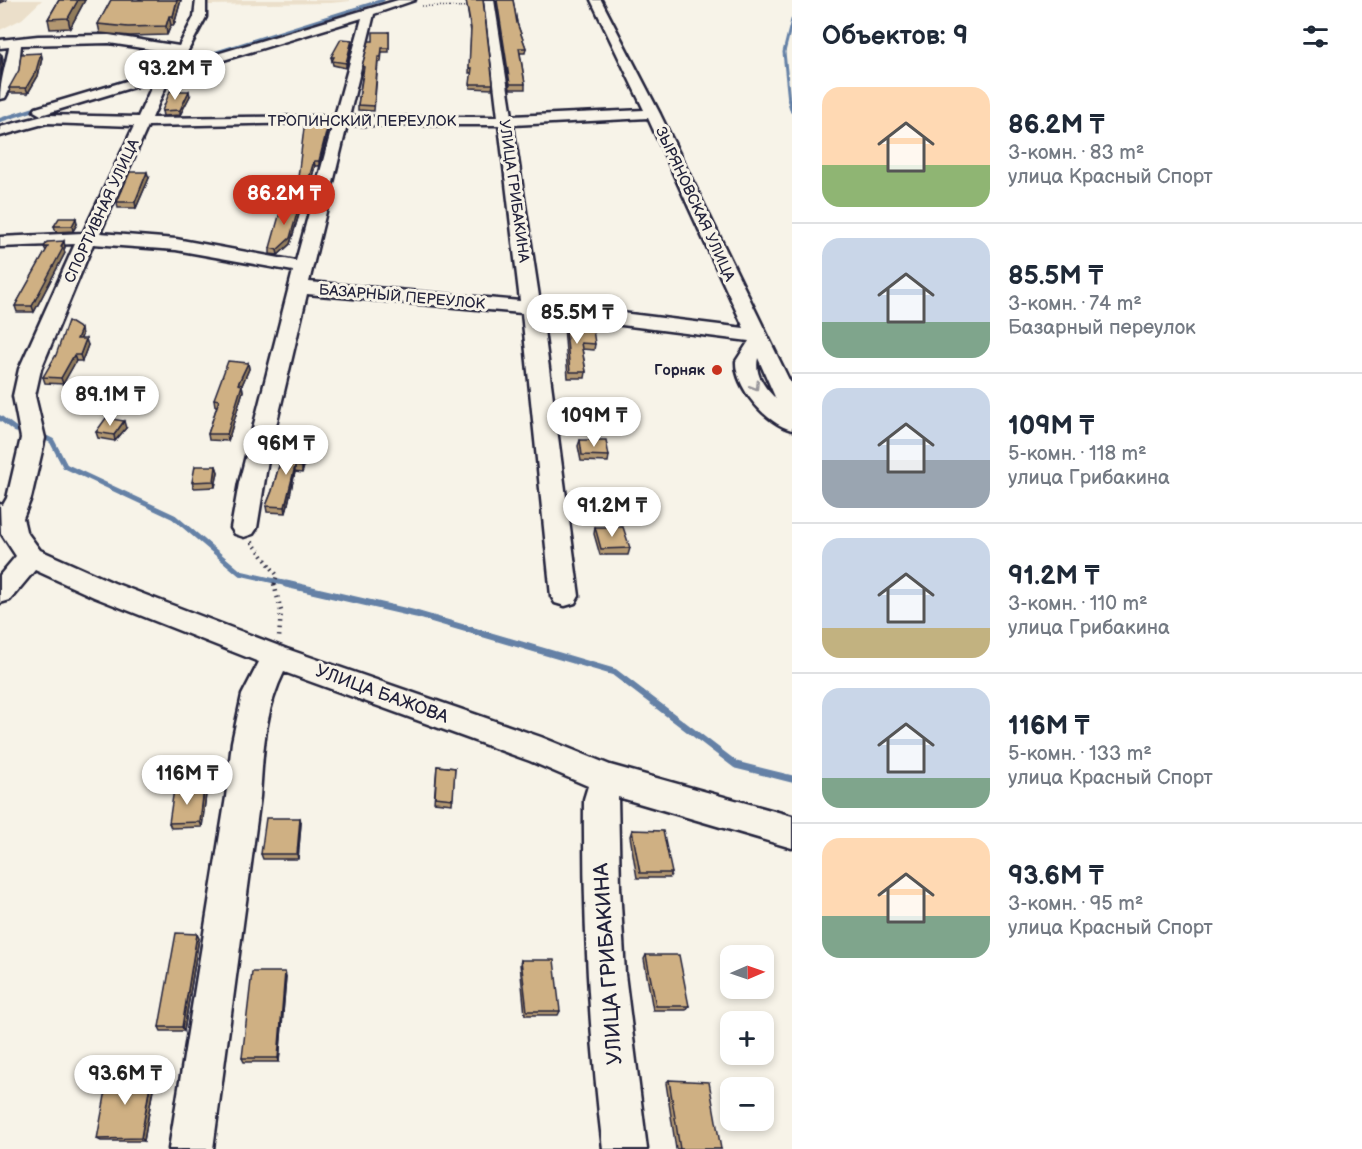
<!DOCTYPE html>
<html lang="ru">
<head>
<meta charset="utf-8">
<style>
	:root { --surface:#fff; --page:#f6f6f7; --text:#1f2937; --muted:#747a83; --line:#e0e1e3; --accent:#c8321e }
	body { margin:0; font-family:"Balsamiq Sans",sans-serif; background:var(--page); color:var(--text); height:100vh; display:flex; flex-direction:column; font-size:22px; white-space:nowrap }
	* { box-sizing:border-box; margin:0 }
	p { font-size:20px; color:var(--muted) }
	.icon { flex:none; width:33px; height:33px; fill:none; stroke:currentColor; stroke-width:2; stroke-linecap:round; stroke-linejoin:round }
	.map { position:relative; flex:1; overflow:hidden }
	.details { display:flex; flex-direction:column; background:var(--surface); width:570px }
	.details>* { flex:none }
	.needle { width:39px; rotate:88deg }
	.buttons { position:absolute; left:720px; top:945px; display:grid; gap:12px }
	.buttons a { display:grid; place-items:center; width:54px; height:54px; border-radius:12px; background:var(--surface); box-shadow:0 3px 9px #0003; font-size:30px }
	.price { position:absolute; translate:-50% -51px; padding:0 14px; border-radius:21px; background:#fff; color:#222; font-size:20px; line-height:39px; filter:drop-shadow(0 2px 3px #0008) }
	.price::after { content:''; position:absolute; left:50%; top:36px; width:18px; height:14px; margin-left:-9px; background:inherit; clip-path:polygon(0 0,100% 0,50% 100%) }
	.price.active { background:var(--accent); color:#fff }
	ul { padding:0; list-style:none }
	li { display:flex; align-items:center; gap:18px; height:150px; padding:0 30px }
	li+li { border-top:2px solid var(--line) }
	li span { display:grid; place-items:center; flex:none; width:168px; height:120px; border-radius:18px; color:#555 }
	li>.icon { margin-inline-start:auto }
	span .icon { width:72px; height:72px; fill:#fffc; stroke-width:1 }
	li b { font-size:26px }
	h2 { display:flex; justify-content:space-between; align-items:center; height:72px; padding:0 30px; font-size:26px }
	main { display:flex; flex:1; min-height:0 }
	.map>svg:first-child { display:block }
	.built { fill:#ebdfca }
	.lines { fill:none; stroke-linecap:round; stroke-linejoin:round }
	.stream-far3 { stroke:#6581a6; stroke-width:3 }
	.stream-far2 { stroke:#6581a6; stroke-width:4 }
	.stream-far1 { stroke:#6581a6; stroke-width:5 }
	.stream { stroke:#6581a6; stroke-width:7 }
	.minor-casing { stroke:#22223b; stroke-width:5 }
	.path-far2 { stroke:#22223b; stroke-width:1.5; stroke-dasharray:1 2; stroke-linecap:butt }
	.path-far1 { stroke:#22223b; stroke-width:4; stroke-dasharray:1.5 4; stroke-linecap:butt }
	.path { stroke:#22223b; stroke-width:4.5; stroke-dasharray:1.5 5; stroke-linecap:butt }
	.minor { fill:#f7f3e8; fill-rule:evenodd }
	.wall { fill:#b29771; stroke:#22223b; stroke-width:1.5 }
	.shaded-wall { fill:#917b5c; stroke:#22223b; stroke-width:1.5 }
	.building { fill:#cfb083; stroke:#22223b; stroke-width:1.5 }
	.oneway { stroke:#97959a }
	.poi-dot { fill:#c8321e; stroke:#f7f3e8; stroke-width:2 }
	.labels { text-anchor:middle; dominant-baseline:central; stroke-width:6; stroke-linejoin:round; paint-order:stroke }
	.far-street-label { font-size:15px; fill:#22223b; stroke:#f7f3e8 }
	.far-poi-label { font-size:15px; font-weight:bold; fill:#22223b; stroke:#f7f3e8; text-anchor:end }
	.street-label { font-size:18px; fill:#22223b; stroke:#f7f3e8 }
	.near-street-label { font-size:21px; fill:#22223b; stroke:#f7f3e8 }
</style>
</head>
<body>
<main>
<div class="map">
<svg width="792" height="1149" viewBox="0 0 792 1149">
	<rect width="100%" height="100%" fill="#f7f3e8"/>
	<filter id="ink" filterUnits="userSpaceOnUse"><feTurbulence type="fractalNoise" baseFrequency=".0167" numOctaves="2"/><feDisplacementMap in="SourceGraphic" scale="12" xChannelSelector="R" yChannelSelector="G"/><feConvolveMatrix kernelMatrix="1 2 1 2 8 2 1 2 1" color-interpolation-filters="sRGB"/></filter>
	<g filter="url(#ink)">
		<!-- built -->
		<g class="built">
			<polygon points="0,0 42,0 22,19 0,30"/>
			<polygon points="208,0 350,0 350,1 331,3 207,5"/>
		</g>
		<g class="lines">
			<!-- stream-far3 -->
			<g class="stream-far3">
				<polyline points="85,93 383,0"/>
				<polyline points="789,101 784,52 792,20"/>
			</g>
			<!-- stream-far2 -->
			<g class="stream-far2">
				<polyline points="789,100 792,111"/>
				<polyline points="0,120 41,107"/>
			</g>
			<!-- stream-far1 -->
			<g class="stream-far1">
				<polyline points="0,418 16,430 25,431"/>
				<polyline points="38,434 52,441 65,466 174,517 240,573 292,585"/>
			</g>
			<!-- stream -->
			<polyline class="stream" points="286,584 416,614 614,672 736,765 792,779"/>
			<!-- minor casing -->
			<g class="minor-casing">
				<g id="minor">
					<path d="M196,0H206V17L184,58L152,71L147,70L146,67L147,64L175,53L109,43L21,45L18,74L5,98L0,99C0,81 6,65 9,47L0,48V40L38,36L109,35L179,46L194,17Z"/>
					<path d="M398,0H415L374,14L349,117H498L484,0H494L512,116L644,110L591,0H601L660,114L792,386V430C767,424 735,388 736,361L749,341L542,315L579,596L575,603L565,606L555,603L551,596L522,313L307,294L268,460L257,528L253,534L244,537L235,534L231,528L239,483L293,271L176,250L93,244L41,369L35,396L45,438L31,498L23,518L26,531L40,550L114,583L287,649L541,737L610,765L792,816V848L618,797L620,887L625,974L647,1149H603C589,1033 583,916 584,799L588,786L530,761L284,672C264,712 263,753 260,797L213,1149H169L226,797L232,742L242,695L259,662L94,597L35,570L10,600L0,603V575L16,556L1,533L0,504L3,505L7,498L21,438L13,396L19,369L75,244L0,247V237L83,233L134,126L47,123L0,136V127L47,115L138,117L152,86L150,82L41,115L34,111L36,108ZM362,18L335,116L152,118L166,86L161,79ZM648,118L744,328L540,303L513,125ZM309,123L333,124L296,261L176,239L100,233L148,126ZM347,125H499L520,301L309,282ZM758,358L776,399C765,388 754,375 758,358Z"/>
				</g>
			</g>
			<!-- path-far2 -->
			<polyline class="path-far2" points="422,6 472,7"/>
			<!-- path-far1 -->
			<polyline class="path-far1" points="252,542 277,575 274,585"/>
			<!-- path -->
			<polyline class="path" points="274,584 281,611 279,638"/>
			<!-- minor -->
			<use href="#minor" class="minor"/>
		</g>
		<!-- wall -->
		<g class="wall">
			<polygon points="59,0 85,0 70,28 50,29 48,19"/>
			<polygon points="111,0 181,0 174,25 171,25 167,35 130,36 100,33 98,24"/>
			<polygon points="466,0 483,0 493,84 492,89 470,88 472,73 469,73 471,32"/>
			<polygon points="497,0 513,0 517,23 526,48 525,53 520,53 525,84 525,89 510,89"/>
			<polygon points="389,32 389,52 382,52 381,62 378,62 374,111 358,110 358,105 363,71 362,71 362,66 373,41"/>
			<polygon points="352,45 346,68 333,65 331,57"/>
			<polygon points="41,53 42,58 38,76 28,93 10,93 9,88"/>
			<polygon points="190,96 180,115 163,116 162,111"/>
			<polygon points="329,126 319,166 315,166 305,201 296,199 296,194"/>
			<polygon points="149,178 136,208 118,208 117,202"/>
			<polygon points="299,206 300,211 290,244 278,255 270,254 270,248"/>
			<polygon points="76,218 77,224 73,231 56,232 54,226"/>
			<polygon points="44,247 65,247 64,250 65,253 34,312 17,312 15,306 46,251"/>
			<polygon points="565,320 578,328 595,344 594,350 582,349 586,372 585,378 568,378 564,326"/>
			<polygon points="82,335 81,339 88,345 82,361 76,361 63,384 45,383 43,377"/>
			<polygon points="248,363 249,369 242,385 243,391 228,441 209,440 208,434 217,406 215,406 214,399"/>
			<polygon points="126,428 115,441 98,438 96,432"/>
			<polygon points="580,440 609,456 608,462 581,461 578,446"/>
			<polygon points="284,448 307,456 302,473 295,472 286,513 267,512 266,506 272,491"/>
			<polygon points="216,466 218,472 215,487 194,488 192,482"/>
			<polygon points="595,527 630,548 628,555 600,555 594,534"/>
			<polygon points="437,766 455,768 452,804 434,802"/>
			<polygon points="206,794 202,827 171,828 169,823"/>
			<polygon points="300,818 301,823 298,859 263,859 261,854"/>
			<polygon points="632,830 672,873 669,878 637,878 630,836"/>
			<polygon points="199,938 184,1031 161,1031 159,1027"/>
			<polygon points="646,955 689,1006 686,1010 653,1010 644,959"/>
			<polygon points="521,960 560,1011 558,1015 525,1015 520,964"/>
			<polygon points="286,976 279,1062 244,1062 242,1058"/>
			<polygon points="155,1077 144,1141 101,1141 97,1139"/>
			<polygon points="669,1080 721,1149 676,1149 666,1083"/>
		</g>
		<!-- shaded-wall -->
		<g class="shaded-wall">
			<polygon points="0,0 7,0 0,3"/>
			<polygon points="78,0 85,0 70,28 68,18"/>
			<polygon points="177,0 181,0 174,25 173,16"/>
			<polygon points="169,16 171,25 167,35 166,26"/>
			<polygon points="352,40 352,45 346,68 346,63"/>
			<polygon points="41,53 42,58 38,76 28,93 26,88"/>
			<polygon points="2,55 3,59 0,81 0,66"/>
			<polygon points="189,91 190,96 180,115 180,110"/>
			<polygon points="329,121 329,126 319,166 319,161"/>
			<polygon points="314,161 315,166 305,201 304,195"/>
			<polygon points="147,172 149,178 136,208 135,202"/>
			<polygon points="299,206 300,211 290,244 278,255 277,250"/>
			<polygon points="76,218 77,224 73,231 72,226"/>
			<polygon points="64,241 65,247 64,250 65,253 34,312 32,306"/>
			<polygon points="81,329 82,335 79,345 77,339"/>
			<polygon points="86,339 88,345 82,361 80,355"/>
			<polygon points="74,355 76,361 63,384 61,378"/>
			<polygon points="248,363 249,369 242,385 243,391 228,441 227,434 238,384"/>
			<polygon points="124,421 126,428 115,441 114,435"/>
			<polygon points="306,449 307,456 302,473 302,467"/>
			<polygon points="216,466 218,472 215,487 214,481"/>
			<polygon points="295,466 295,472 286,513 285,507"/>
			<polygon points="204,788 206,794 202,827 200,822"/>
			<polygon points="300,818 301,823 298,859 297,854"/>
			<polygon points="197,934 199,938 184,1031 182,1027"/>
			<polygon points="285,972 286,976 279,1062 278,1058"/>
			<polygon points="152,1073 155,1077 144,1141 141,1138"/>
		</g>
		<!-- building -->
		<g class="building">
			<polygon points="59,0 78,0 68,18 48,19"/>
			<polygon points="111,0 177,0 173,16 169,16 166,26 128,27 98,24"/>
			<polygon points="466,0 483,0 493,84 470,84 472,68 469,68 471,28"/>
			<polygon points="497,0 513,0 517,23 526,48 519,48 525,84 510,84"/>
			<polygon points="373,32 389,32 389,48 382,48 381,57 378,57 374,106 358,105 364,67 362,66 369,41 373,41"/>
			<polygon points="341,39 352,40 346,63 332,61 334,57 331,57"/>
			<polygon points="0,53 2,55 0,66"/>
			<polygon points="41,53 36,71 26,88 9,88 19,70 21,54"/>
			<polygon points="170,91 189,91 180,110 162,111"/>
			<polygon points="305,120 329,121 319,161 314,161 304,195 296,194"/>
			<polygon points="130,172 147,172 135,202 117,202"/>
			<polygon points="282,205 299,206 290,238 277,250 270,248"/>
			<polygon points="59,218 76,218 72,226 54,226"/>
			<polygon points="64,241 61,246 63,248 32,306 15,306 48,247 44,247 47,242"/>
			<polygon points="576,319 578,328 593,329 595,344 581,343 586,372 570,372 565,320"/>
			<polygon points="68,321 81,329 77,339 86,339 80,355 74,355 61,378 43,377 56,355"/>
			<polygon points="228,361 248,363 238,384 242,385 227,434 208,434 219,400 214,399"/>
			<polygon points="106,418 124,421 114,435 96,432"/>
			<polygon points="580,440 606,440 609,456 582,455"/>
			<polygon points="284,448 306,449 302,467 295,466 285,507 266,506 272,491"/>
			<polygon points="195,466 216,466 214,481 192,482"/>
			<polygon points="595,527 623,527 630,548 601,549"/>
			<polygon points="437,766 455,768 453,799 435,797"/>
			<polygon points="204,788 200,822 169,823 174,789"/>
			<polygon points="266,818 300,818 297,854 261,854"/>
			<polygon points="632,830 663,831 672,873 640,873"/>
			<polygon points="176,933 197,934 182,1027 159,1027"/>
			<polygon points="646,955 679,955 689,1006 656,1006"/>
			<polygon points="521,960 554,960 560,1011 527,1011"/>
			<polygon points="252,972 285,972 278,1058 242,1058"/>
			<polygon points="152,1073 141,1138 97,1139 109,1074"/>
			<polygon points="669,1080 709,1082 721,1149 680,1149"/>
		</g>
		<!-- one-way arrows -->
		<defs><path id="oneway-chevron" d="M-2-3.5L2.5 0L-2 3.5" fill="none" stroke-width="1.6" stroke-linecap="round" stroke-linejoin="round" transform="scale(1.5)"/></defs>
		<use class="oneway" href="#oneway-chevron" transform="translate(755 386) rotate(58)"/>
	</g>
	<!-- markers -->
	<circle class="poi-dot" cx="717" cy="370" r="6"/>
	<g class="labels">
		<!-- far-street labels -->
		<g class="far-street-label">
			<text x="362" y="121">ТРОПИНСКИЙ ПЕРЕУЛОК</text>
			<text transform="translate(514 191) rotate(82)">УЛИЦА ГРИБАКИНА</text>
			<text transform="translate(695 204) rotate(65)">ЗЫРЯНОВСКАЯ УЛИЦА</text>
			<text transform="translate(102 211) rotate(-65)">СПОРТИВНАЯ УЛИЦА</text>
			<text transform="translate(402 297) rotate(5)">БАЗАРНЫЙ ПЕРЕУЛОК</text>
		</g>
		<!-- far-poi labels -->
		<g class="far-poi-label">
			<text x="705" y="370">Горняк</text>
		</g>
		<!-- street labels -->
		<g class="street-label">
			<text transform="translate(382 694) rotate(20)">УЛИЦА БАЖОВА</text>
		</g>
		<!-- near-street labels -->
		<g class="near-street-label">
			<text transform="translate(608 964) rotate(-94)">УЛИЦА ГРИБАКИНА</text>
		</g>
	</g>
</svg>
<div class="buttons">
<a><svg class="needle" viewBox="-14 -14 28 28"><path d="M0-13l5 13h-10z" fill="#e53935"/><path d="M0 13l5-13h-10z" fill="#747a83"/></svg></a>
<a>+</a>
<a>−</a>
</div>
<b class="price" style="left:175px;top:101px">93.2M ₸</b>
<b class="price active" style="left:284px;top:226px">86.2M ₸</b>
<b class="price" style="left:577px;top:345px">85.5M ₸</b>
<b class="price" style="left:110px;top:427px">89.1M ₸</b>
<b class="price" style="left:594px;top:448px">109M ₸</b>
<b class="price" style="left:286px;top:476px">96M ₸</b>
<b class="price" style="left:612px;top:538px">91.2M ₸</b>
<b class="price" style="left:187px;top:806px">116M ₸</b>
<b class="price" style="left:125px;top:1106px">93.6M ₸</b>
</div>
<section class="details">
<h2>Объектов: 9<svg class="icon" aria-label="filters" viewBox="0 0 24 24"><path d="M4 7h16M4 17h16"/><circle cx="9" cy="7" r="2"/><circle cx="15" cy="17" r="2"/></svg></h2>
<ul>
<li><span style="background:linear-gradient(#ffd9b3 65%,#8fb573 0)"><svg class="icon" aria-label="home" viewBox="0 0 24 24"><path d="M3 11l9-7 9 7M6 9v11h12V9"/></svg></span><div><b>86.2M ₸</b><p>3-комн. · 83 m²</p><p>улица Красный Спорт</p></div></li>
<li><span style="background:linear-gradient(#c9d6e8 70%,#7fa58c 0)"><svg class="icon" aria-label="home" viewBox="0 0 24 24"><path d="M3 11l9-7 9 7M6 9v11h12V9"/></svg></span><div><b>85.5M ₸</b><p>3-комн. · 74 m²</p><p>Базарный переулок</p></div></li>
<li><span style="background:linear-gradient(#c9d6e8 60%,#9aa5b1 0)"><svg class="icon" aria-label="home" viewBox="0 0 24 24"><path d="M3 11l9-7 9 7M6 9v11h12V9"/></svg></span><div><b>109M ₸</b><p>5-комн. · 118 m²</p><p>улица Грибакина</p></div></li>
<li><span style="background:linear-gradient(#c9d6e8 75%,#c2b280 0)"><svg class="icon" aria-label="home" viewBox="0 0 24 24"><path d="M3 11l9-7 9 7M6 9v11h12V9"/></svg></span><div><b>91.2M ₸</b><p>3-комн. · 110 m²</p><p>улица Грибакина</p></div></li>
<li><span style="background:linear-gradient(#c9d6e8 75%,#7fa58c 0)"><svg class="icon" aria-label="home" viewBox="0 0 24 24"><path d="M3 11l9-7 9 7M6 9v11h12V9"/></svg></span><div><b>116M ₸</b><p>5-комн. · 133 m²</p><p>улица Красный Спорт</p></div></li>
<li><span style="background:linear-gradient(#ffd9b3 65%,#7fa58c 0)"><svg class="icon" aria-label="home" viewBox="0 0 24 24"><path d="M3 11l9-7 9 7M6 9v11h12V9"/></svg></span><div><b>93.6M ₸</b><p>3-комн. · 95 m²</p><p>улица Красный Спорт</p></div></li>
</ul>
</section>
</main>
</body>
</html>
